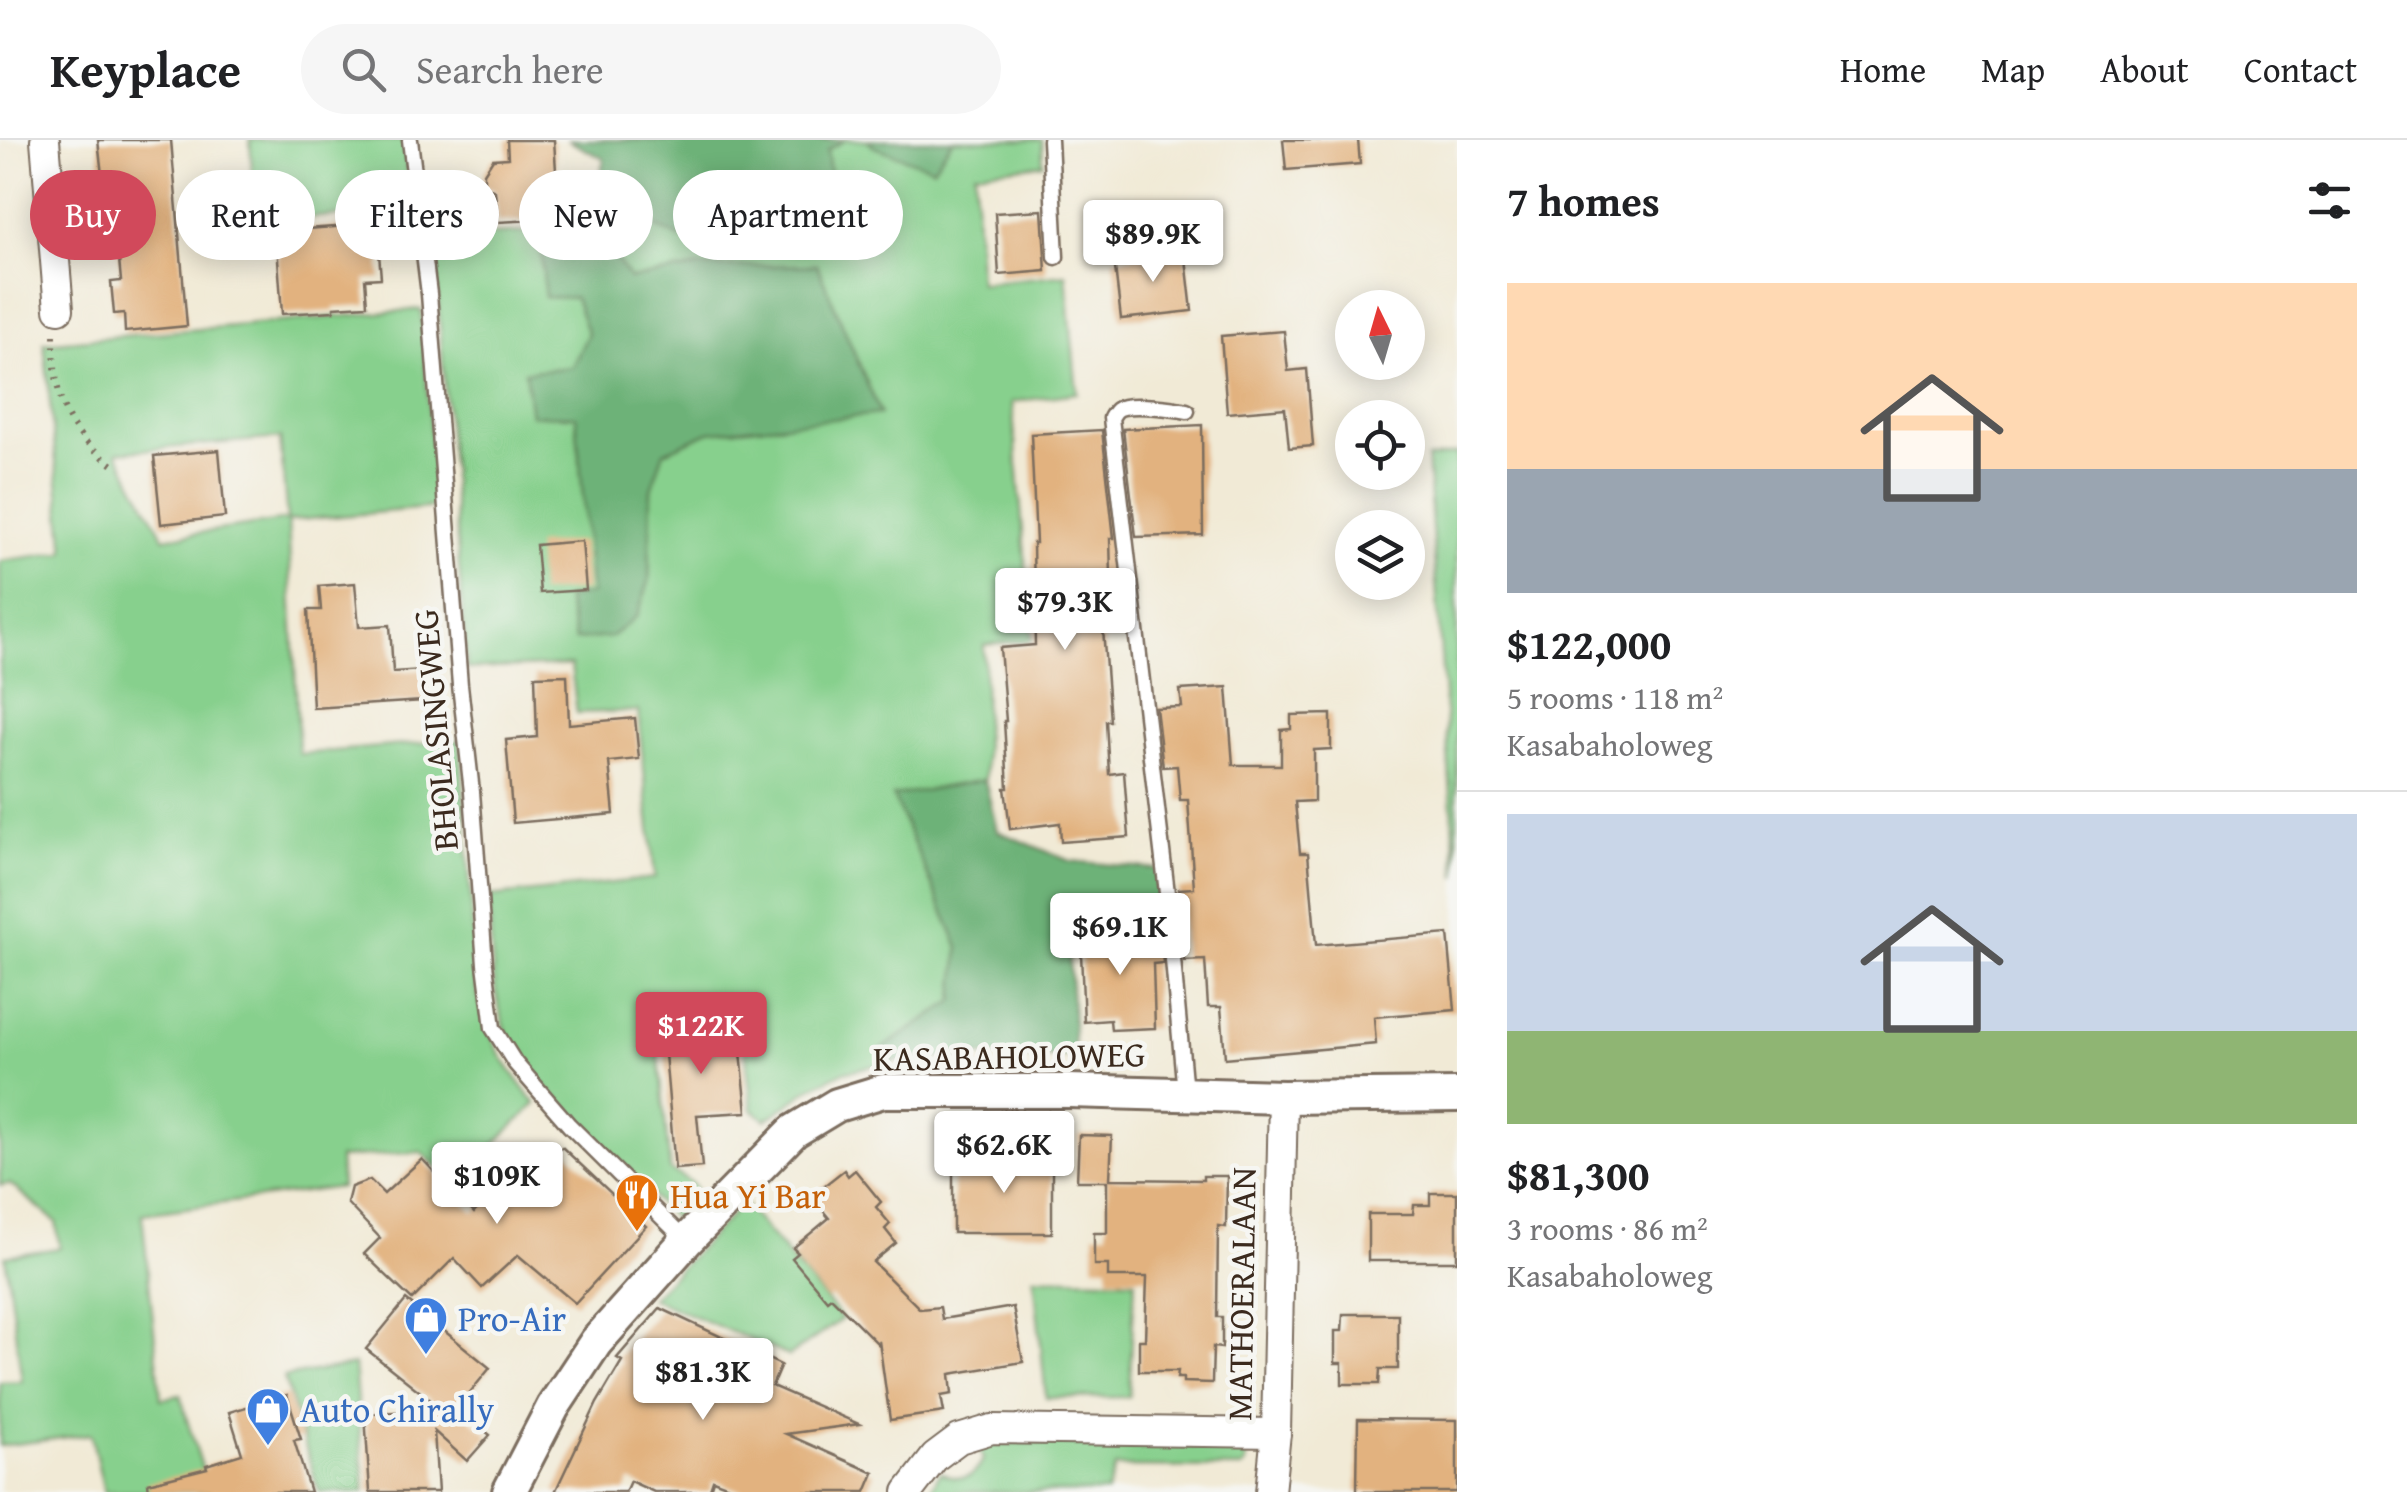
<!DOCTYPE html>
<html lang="en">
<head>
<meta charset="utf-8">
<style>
	:root { --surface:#fff; --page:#f6f6f6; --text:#202124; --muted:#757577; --line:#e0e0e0; --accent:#d1495b }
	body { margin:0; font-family:"Gentium Book Plus",serif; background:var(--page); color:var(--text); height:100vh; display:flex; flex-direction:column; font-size:38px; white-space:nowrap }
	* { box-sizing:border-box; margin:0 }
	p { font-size:32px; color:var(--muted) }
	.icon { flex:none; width:55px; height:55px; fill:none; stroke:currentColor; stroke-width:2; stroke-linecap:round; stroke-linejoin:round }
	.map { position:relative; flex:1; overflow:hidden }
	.side { display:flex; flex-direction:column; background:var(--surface); width:950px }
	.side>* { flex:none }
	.top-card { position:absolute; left:30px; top:30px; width:950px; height:90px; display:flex; gap:20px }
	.needle { width:65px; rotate:355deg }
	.fabs { position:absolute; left:1335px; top:150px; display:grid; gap:20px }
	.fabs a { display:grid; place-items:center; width:90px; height:90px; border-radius:50%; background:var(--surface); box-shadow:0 5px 25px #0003; font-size:50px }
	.price { position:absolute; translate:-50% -85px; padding:0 22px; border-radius:10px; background:#fff; color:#222; font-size:32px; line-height:65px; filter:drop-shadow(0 2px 5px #0008) }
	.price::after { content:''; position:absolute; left:50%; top:60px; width:30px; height:22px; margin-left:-15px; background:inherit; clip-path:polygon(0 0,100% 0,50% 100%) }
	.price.selected { background:var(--accent); color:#fff }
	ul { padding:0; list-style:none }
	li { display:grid; align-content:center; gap:20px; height:530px; padding:0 50px }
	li+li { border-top:2px solid var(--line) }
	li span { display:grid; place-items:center; height:310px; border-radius:0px; color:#555 }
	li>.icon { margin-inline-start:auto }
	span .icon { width:180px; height:180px; fill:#fffc; stroke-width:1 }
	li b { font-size:42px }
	h2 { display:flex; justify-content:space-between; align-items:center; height:120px; padding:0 50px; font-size:42px }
	.chip { padding:0 35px; border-radius:45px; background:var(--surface); box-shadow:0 5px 25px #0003; font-size:35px; line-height:90px }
	.chip.selected { background:var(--accent); color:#fff }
	header { display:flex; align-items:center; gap:60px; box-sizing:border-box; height:140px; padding:0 50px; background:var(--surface); border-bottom:2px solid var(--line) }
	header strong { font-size:48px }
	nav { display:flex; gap:55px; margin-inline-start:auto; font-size:35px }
	.search { width:700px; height:90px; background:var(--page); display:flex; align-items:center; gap:25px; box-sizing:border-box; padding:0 35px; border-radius:55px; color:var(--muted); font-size:38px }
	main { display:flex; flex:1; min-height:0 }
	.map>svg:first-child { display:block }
	.green { fill:#87d08d; stroke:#617d56; stroke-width:2.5; fill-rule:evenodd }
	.forest { fill:#6db278; stroke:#546e4b; stroke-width:2.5 }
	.building { fill:#e2b27f }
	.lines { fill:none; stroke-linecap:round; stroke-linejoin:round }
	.service-casing { stroke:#7b6d5e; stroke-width:19 }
	.minor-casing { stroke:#7b6d5e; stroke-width:32 }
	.tertiary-casing { stroke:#7b6d5e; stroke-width:38 }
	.path { stroke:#7b6d5e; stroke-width:6; stroke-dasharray:2.5 8; stroke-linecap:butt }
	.service { stroke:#fff; stroke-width:14 }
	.minor { stroke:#fff; stroke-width:28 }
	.tertiary { stroke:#fff; stroke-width:32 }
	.labels { text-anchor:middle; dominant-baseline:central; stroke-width:9; stroke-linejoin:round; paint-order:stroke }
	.street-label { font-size:35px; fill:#3b2a1e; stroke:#f6f6f2 }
	.food-label { font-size:35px; fill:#c56008; stroke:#f6f6f2; text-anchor:start }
	.shop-label { font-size:35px; fill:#366cbe; stroke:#f6f6f2; text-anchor:start }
</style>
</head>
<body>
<header>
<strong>Keyplace</strong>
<div class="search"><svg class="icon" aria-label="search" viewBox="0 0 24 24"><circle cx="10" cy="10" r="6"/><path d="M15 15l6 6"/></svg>Search here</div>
<nav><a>Home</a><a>Map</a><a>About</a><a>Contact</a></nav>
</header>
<main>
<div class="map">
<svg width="1457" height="1352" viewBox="0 0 1457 1352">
	<rect width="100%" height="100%" fill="#f6f6f2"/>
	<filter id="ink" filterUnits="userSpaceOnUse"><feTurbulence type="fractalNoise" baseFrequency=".01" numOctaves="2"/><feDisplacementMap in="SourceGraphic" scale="20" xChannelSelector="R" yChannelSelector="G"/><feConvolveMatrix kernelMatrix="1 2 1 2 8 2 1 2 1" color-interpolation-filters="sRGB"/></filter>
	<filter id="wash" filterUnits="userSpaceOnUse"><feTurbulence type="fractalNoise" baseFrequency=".0048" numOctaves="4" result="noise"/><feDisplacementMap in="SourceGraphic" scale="40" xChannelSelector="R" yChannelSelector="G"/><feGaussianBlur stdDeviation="2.25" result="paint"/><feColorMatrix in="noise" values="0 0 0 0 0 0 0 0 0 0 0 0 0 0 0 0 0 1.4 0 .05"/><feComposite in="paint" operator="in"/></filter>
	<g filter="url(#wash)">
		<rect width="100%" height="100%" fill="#f1ead6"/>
		<!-- green -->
		<g class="green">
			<polygon points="250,0 404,0 411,71 255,81"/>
			<path d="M845,0H868L874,7L953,0H1042L1043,24L975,32L979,143L1066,134L1077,253L1012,262L1032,500L984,505L985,640L893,656L959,807L954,861L880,910L892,922L843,932L809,949L766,980L752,969L740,862L654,867L670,1030C677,1034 686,1038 692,1044C706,1058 686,1078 672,1077L538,939C531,930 523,922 518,914C489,869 492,808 489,757L655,738L638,571L577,573L571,525L467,529L433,98L540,91L545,157L575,158L588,194L572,227L526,232L576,275L591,454L566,459L575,500L649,442L651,349L663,312L709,292L880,273L817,125L701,127L630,139L598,94L618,78L656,87L716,114L765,75L827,10Z"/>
			<path d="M421,169L436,367L288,381L299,614L460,600L477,850C489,903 503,922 536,964L454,1043L421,1012L339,1018L341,1047L142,1074L161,1259L181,1255L187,1280L210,1352H104L91,1294L0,1306V1242L22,1241L5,1116L60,1108L56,1082L10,1044L0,1045V421L65,412L44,203ZM280,298L287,380L164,398L117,312Z"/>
			<polygon points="1457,313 1457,738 1427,319"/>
			<polygon points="743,1063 842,1179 789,1216 651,1158"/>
			<polygon points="1034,1137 1135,1140 1129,1257 1046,1258"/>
			<polygon points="354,1225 365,1352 319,1352 284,1237"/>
			<path d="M1031,1302L1240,1307L1246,1316V1324L1242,1328L1115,1327L1107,1352H930L940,1332C959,1341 975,1341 983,1319L978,1308L995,1303Z"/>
		</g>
		<!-- forest -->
		<g class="forest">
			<polygon points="567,0 845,0 827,10 832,48 793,79 765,75 716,114 656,87 619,78 599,94 630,139 701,127 817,125 880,274 709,292 664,312 651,349 649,442 637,476 611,497 575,500 566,458 591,454 576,276 531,275 525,232 572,227 588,194 575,158 545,157 540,91 566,68 594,59 604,19"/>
			<polygon points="868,0 957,0 953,0 933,28 874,7"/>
			<polygon points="985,640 997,691 1070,721 1157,729 1160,775 1067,781 1075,917 970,916 892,922 880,910 954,861 959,807 893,656"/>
		</g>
		<g id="blocks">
			<!-- building -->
			<g class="building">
				<polygon points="98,0 171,0 187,186 125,192 124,173 114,174 111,142 121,141 116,88 108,88"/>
				<polygon points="507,0 554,0 558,62 552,62 553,79 498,82 495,51 484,46 484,33 493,19 508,18"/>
				<polygon points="1283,0 1358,0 1360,24 1286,30"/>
				<polygon points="1042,70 1046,131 999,135 995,73"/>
				<polygon points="364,85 364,94 378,101 381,138 365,139 367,165 334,167 334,171 282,174 276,91"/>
				<polygon points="1185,110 1192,171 1121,179 1114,119"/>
				<polygon points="1284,191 1288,231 1307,229 1313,306 1289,308 1285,268 1227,273 1221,196"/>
				<polygon points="1202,285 1203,395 1136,397 1123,289"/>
				<polygon points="1102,290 1114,398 1110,398 1112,476 1102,476 1110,581 1106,581 1109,634 1124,632 1129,697 1061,702 1060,683 1010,689 1005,648 1008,648 1004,581 1006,581 1000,508 1035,505 1033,403 1036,403 1031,294"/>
				<polygon points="219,310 225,377 161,384 154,316"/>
				<polygon points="582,401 586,450 540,453 536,405"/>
				<polygon points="355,443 359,487 390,485 393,532 422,530 423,561 313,568 308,470 321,470 319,446"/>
				<polygon points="567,535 569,584 635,578 639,619 609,622 614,674 513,683 506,600 537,597 535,536"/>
				<polygon points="1227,547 1233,625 1281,625 1281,590 1291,589 1291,575 1331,574 1331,609 1314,610 1314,661 1295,662 1300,713 1308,713 1316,805 1448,794 1455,870 1374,877 1376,904 1225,918 1221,867 1208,867 1205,820 1184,821 1179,749 1194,748 1188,660 1180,660 1177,626 1163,627 1156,568 1182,567 1180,550"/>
				<polygon points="1110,788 1111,795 1160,793 1163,823 1153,824 1155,888 1111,890 1110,880 1084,882 1080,790"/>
				<polygon points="737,872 747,972 697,975 702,1027 675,1029 662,879"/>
				<polygon points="1079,995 1112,996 1110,1039 1203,1040 1203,1036 1227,1036 1226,1087 1218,1086 1217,1177 1222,1177 1222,1208 1213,1207 1212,1243 1183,1242 1183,1238 1177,1238 1178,1231 1139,1231 1139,1200 1145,1200 1147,1137 1108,1137 1108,1125 1094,1125 1094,1093 1107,1093 1107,1041 1077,1041"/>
				<polygon points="562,1007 646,1086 575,1163 518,1115 482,1148 454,1118 412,1160 364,1114 380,1098 347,1063 351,1047 370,1040 384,1054 422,1019 474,1073 506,1037 519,1051"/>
				<polygon points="974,1018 1052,1018 1052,1093 953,1093 953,1028 975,1028"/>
				<polygon points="844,1030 848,1036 855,1030 881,1062 876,1067 890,1084 885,1089 896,1103 873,1122 920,1169 940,1167 942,1179 1013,1167 1023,1222 950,1234 952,1254 941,1256 944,1272 890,1280 879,1201 878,1204 831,1157 827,1160 792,1118 798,1113 793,1108 829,1078 811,1056"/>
				<polygon points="1430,1053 1457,1053 1457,1121 1368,1121 1368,1074 1413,1074 1414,1065 1430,1065"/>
				<polygon points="406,1160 490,1228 457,1268 490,1295 467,1321 434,1291 438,1352 370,1352 365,1274 442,1269 366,1209"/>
				<polygon points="660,1168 781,1225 772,1246 859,1284 786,1294 874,1333 866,1352 744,1352 713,1340 709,1352 654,1352 630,1341 625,1352 555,1352 597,1263 622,1221 617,1218"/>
				<polygon points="1343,1174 1398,1174 1398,1229 1380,1229 1379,1244 1342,1244 1342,1223 1335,1223 1335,1191 1342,1191"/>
				<polygon points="287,1255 301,1299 294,1300 310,1352 149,1352 148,1343 207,1328 206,1325 242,1314 229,1272"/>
				<polygon points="1358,1279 1457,1280 1457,1352 1357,1352"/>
			</g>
		</g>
	</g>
	<g filter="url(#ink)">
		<use href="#blocks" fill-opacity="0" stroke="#7b6d5e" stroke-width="2.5"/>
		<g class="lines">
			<!-- service casing -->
			<g class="service-casing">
				<g id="service">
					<polyline points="410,0 429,154 460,545 472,652 485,824 493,888 515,923 569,985 685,1100"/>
					<polyline points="1050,0 1056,117"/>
					<path d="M1185,953L1167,753L1111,278C1115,272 1115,269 1124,267C1139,264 1172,268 1187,271"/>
				</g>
			</g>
			<!-- minor casing -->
			<g class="minor-casing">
				<g id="minor">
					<polyline points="45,0 59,169"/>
					<polyline points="908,1352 935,1317 959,1299 992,1289 1276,1293"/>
					<polyline points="1270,1352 1276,1293 1283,957"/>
				</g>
			</g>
			<!-- tertiary casing -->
			<g class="tertiary-casing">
				<polyline id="tertiary" points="509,1352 553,1267 596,1202 686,1101 794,991 837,965 883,951 1069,951 1283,957 1457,955"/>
			</g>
			<!-- path -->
			<path class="path" d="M54,195C54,260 63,289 117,328"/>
			<!-- service -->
			<use href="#service" class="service"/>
			<!-- minor -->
			<use href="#minor" class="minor"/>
			<!-- tertiary -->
			<use href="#tertiary" class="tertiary"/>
		</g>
	</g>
	<!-- icons -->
	<defs>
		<g id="restaurant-pin" transform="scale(2.25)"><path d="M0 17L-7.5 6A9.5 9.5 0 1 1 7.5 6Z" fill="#e8710a" stroke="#f6f6f2"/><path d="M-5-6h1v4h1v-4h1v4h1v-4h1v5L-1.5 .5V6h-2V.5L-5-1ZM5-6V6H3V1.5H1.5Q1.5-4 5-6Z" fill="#fff"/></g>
		<g id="shop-pin" transform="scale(2.25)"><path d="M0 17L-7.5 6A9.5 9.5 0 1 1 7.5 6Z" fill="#3f7fe0" stroke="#f6f6f2"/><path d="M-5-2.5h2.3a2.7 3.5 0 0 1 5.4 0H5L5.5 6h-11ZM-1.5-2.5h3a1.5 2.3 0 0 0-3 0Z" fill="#fff"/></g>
	</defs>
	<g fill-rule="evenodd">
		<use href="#restaurant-pin" x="637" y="1055"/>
		<use href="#shop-pin" x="426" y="1178"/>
		<use href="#shop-pin" x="268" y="1269"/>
	</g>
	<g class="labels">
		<!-- street labels -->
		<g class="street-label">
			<text transform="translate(435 590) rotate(-95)">BHOLASINGWEG</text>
			<text transform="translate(1009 916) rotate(-1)">KASABAHOLOWEG</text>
			<text transform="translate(1241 1154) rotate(-89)">MATHOERALAAN</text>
		</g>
		<!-- food labels -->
		<g class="food-label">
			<text x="670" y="1055">Hua Yi Bar</text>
		</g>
		<!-- shop labels -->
		<g class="shop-label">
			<text x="458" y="1178">Pro-Air</text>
			<text x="300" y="1269">Auto Chirally</text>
		</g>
	</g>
</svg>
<div class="fabs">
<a><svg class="needle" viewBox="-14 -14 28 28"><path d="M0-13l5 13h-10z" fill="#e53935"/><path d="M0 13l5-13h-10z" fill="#757577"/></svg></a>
<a><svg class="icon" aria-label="locate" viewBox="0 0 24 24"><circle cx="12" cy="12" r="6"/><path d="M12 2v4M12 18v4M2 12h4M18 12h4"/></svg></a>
<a><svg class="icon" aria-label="layers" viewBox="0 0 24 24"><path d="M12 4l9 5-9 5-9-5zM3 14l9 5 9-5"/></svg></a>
</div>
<b class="price" style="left:1153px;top:145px">$89.9K</b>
<b class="price" style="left:1065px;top:513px">$79.3K</b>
<b class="price" style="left:1120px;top:838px">$69.1K</b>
<b class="price selected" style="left:701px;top:937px">$122K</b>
<b class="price" style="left:1004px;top:1056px">$62.6K</b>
<b class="price" style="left:497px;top:1087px">$109K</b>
<b class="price" style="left:703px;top:1283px">$81.3K</b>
<div class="top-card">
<a class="chip selected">Buy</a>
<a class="chip">Rent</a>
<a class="chip">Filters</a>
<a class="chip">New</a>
<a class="chip">Apartment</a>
</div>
</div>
<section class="side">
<h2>7 homes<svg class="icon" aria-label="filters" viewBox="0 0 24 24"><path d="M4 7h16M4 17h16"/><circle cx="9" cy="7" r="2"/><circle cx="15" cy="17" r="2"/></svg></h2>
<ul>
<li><span style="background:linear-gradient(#ffd9b3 60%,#9aa5b1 0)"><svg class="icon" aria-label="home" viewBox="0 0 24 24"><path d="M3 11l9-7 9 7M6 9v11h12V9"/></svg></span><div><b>$122,000</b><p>5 rooms · 118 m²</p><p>Kasabaholoweg</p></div></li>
<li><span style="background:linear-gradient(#c9d6e8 70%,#8fb573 0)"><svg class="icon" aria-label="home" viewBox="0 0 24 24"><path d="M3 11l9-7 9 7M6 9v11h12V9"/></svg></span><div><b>$81,300</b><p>3 rooms · 86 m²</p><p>Kasabaholoweg</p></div></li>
</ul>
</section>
</main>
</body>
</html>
